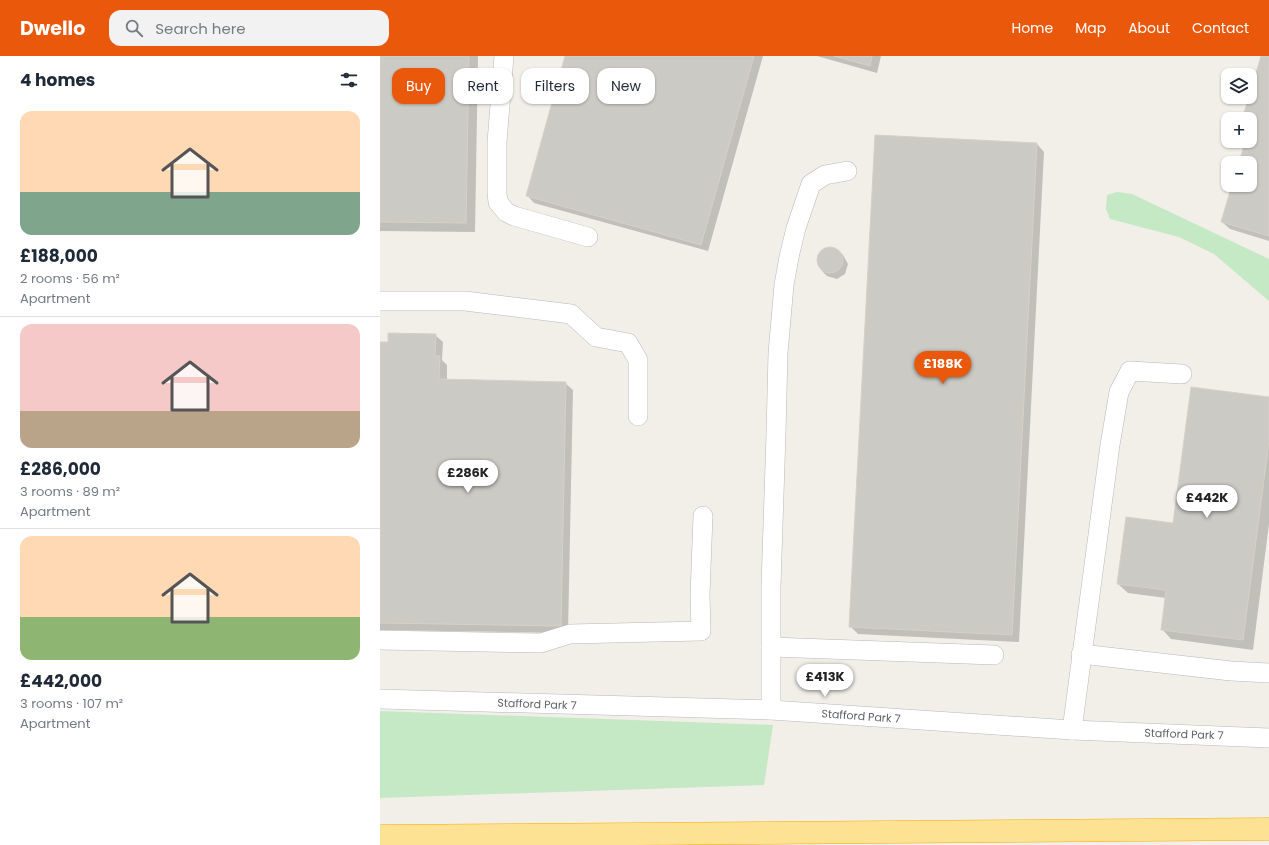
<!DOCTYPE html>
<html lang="en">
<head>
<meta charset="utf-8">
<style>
	:root { --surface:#fff; --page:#f2f2f3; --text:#1f2937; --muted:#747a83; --line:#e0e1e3; --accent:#ea580c }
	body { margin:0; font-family:Poppins,sans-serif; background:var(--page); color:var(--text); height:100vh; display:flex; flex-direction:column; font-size:15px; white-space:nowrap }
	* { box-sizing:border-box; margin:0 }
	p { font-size:13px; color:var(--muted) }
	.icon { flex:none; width:22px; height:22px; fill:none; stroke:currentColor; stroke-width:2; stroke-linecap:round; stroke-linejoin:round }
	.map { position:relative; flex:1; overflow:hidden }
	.panel { display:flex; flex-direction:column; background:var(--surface); width:380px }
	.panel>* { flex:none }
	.hud { position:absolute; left:12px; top:12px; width:380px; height:36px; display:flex; gap:8px }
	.controls { position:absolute; left:841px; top:12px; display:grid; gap:8px }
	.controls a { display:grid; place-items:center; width:36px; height:36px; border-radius:8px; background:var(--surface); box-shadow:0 1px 3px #0004; font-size:20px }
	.price { position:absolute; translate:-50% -34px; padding:0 9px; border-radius:14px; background:#fff; color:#222; font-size:13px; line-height:26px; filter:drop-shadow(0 1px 2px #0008) }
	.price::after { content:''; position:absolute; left:50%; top:24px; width:12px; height:9px; margin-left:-6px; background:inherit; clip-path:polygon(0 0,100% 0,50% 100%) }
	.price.on { background:var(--accent); color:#fff }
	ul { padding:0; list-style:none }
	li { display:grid; align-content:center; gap:8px; height:212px; padding:0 20px }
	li+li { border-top:1px solid var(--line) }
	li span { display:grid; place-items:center; height:124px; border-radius:12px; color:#555 }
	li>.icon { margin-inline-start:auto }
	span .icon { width:72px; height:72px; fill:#fffc; stroke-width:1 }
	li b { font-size:17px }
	h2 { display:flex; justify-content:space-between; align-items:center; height:48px; padding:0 20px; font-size:17px }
	.chip { padding:0 14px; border-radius:12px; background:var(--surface); box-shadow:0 1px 3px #0004; font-size:14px; line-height:36px }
	.chip.on { background:var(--accent); color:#fff }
	header { display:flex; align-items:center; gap:24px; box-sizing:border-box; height:56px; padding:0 20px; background:var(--accent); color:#fff }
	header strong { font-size:19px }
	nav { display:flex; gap:22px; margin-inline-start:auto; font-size:14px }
	.search { width:280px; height:36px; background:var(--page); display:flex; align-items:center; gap:10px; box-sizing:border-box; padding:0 14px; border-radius:12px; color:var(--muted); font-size:15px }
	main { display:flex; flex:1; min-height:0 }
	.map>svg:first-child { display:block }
	.green { fill:#c5e8c5 }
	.shadow { fill:#0003 }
	.building { fill:#cccac5; stroke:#d6d1c6 }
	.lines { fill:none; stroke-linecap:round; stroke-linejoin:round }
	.minor-casing { stroke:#b5b8bc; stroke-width:20 }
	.highway-casing { stroke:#f9ab00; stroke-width:23 }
	.minor { stroke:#fff; stroke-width:19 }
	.highway { stroke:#fde293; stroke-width:22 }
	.labels { text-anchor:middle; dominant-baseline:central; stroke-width:3.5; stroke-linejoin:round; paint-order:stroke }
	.street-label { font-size:11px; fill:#5f6368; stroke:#fff }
</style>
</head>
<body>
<header>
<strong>Dwello</strong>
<div class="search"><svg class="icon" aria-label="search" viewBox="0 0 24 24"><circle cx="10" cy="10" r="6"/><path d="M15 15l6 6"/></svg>Search here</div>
<nav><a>Home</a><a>Map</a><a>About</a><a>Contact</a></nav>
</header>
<main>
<section class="panel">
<h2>4 homes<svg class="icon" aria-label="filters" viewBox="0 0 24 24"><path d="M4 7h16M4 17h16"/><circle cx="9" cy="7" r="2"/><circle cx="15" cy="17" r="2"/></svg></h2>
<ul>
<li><span style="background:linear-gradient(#ffd9b3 65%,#7fa58c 0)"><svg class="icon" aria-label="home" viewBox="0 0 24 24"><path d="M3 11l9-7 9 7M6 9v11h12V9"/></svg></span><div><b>£188,000</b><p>2 rooms · 56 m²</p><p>Apartment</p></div></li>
<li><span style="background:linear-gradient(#f6c9c9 70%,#b9a48a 0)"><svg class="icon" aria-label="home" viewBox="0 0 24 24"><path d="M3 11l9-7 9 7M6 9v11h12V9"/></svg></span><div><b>£286,000</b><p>3 rooms · 89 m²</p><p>Apartment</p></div></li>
<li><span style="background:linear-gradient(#ffd9b3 65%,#8fb573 0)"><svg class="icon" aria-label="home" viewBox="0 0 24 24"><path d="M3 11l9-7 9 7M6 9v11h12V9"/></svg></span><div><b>£442,000</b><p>3 rooms · 107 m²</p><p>Apartment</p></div></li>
</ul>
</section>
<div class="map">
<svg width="889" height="789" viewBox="0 0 889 789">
	<rect width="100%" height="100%" fill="#f1efe8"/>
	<!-- green -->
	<g class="green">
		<polygon points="737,136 752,138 889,203 889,245 834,198 799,181 730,163 726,153 727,139"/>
		<polygon points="0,655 393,669 384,729 0,742"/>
	</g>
	<!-- shadow -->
	<g class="shadow">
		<polygon points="0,0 98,0 95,176 0,175"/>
		<polygon points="186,0 383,0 328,195 154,147 147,139"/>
		<polygon points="437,0 501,0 497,17"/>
		<polygon points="882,0 889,0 889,185 850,173 842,166 853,129 870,129 870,107 860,107 866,85 870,85 870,63 863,63"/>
		<polygon points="657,88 664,96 639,586 478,578 470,570"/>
		<polygon points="448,191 458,194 463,199 468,208 465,218 457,223 447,220 442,215 437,206 440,196"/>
		<polygon points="55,279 63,286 62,304 67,309 67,325 185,327 193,334 188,577 0,574 0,287 9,287"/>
		<polygon points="889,342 889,468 873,594 791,583 782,573 786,542 748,537 738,528 794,468"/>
	</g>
	<!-- building -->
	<g class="building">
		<polygon points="0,0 89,0 86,167 0,166"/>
		<polygon points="185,0 374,0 321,189 146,140"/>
		<polygon points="454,0 492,0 490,10"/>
		<polygon points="881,0 889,0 889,180 841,166 852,129 870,129 870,107 859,107 865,85 870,85 870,63 862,63 869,41 870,41 870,37"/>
		<polygon points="495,79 657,87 632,579 469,571"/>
		<circle cx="450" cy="204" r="13"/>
		<polygon points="8,277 56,278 55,300 60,300 59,323 186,326 181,570 0,567 0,286 8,286"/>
		<polygon points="811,331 889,341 889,385 863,584 781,574 786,534 737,528 746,461 793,467"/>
	</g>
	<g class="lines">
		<!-- minor casing -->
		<g class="minor-casing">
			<g id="minor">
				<polyline points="124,0 117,86 117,137 118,146 126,156 134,160 208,181"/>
				<polyline points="0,245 85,245 191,258 216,281 248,287 258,304 258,360"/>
				<polyline points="0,584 161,587 190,578 321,575 320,539 323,460"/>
				<polyline points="391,591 614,599"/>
				<polyline points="701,598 851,615 889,617"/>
				<polyline points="0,643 391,654 692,674 889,682"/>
				<polyline points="391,654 391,530 396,378 398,297 404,229 409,201 416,172 431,128 445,119 467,115"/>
				<polyline points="692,674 730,389 739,336 750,315 802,318"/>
			</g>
		</g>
		<!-- highway casing -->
		<g class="highway-casing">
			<polyline id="highway" points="0,780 889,773"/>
		</g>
		<!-- minor -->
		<use href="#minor" class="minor"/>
		<!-- highway -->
		<use href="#highway" class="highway"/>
	</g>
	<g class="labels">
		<!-- street labels -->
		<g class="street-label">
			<text transform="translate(157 648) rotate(2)">Stafford Park 7</text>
			<text transform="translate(481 660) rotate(4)">Stafford Park 7</text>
			<text transform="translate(804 678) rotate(2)">Stafford Park 7</text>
		</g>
	</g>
</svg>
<div class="controls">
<a><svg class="icon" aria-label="layers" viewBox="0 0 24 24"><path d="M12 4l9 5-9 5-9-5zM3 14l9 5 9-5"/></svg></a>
<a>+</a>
<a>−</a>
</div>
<b class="price on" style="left:563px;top:329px">£188K</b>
<b class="price" style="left:88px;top:438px">£286K</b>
<b class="price" style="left:827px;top:463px">£442K</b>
<b class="price" style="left:445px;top:642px">£413K</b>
<div class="hud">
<a class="chip on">Buy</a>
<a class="chip">Rent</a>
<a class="chip">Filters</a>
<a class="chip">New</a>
</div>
</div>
</main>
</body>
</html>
